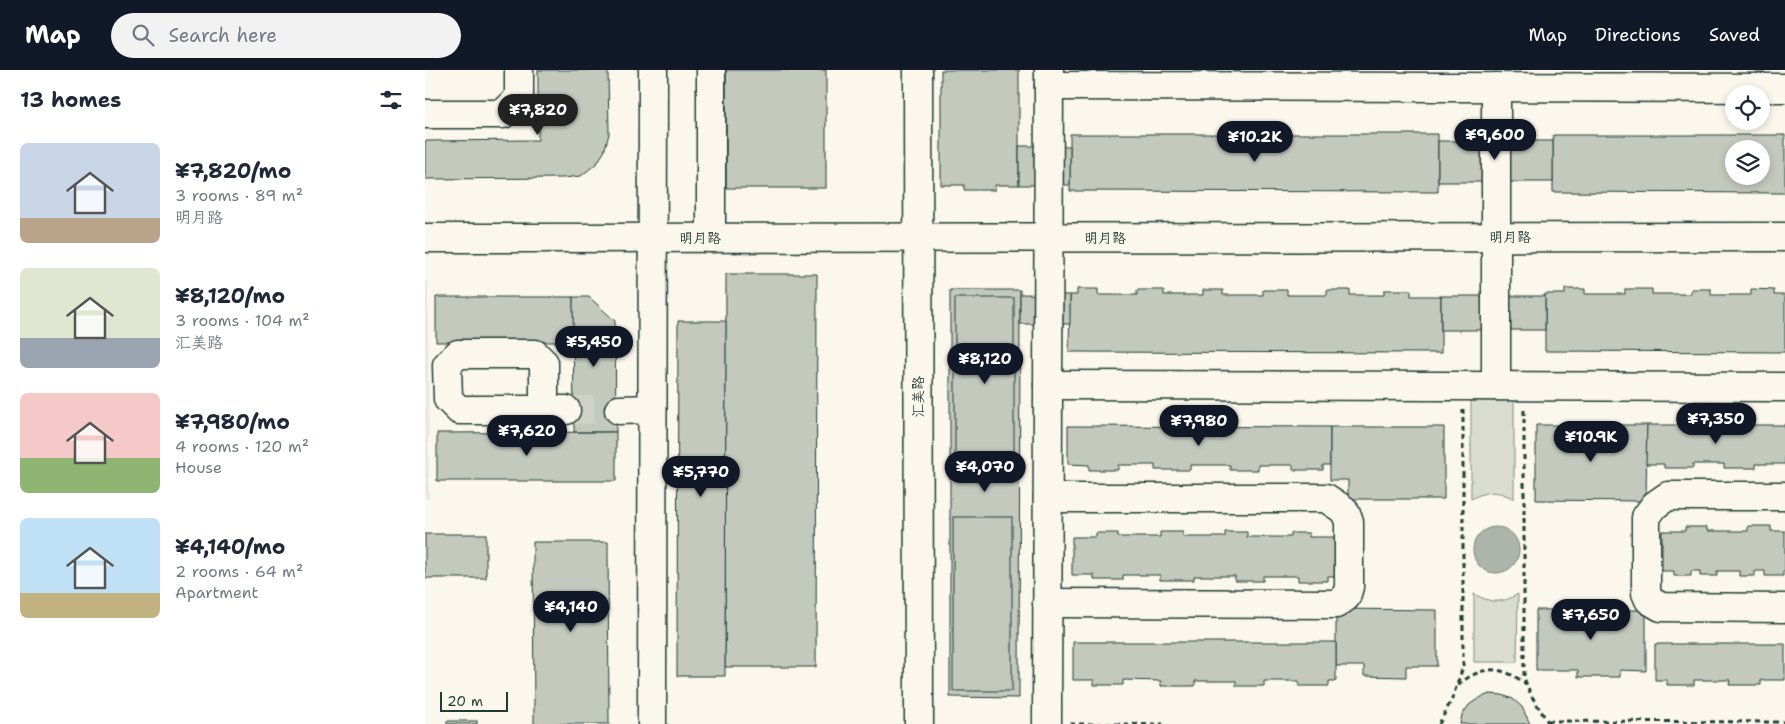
<!DOCTYPE html>
<html lang="en">
<head>
<meta charset="utf-8">
<style>
	:root { --surface:#fff; --page:#f2f2f3; --text:#1f2937; --muted:#747a83; --accent:#111827 }
	body { margin:0; font-family:"Shantell Sans","LXGW WenKai TC",sans-serif; background:var(--page); color:var(--text); height:100vh; display:flex; flex-direction:column; font-size:19px; white-space:nowrap }
	* { box-sizing:border-box; margin:0 }
	p { font-size:16px; color:var(--muted) }
	.icon { flex:none; width:28px; height:28px; fill:none; stroke:currentColor; stroke-width:2; stroke-linecap:round; stroke-linejoin:round }
	.map { position:relative; flex:1; overflow:hidden }
	.side { display:flex; flex-direction:column; background:var(--surface); width:425px }
	.side>* { flex:none }
	.controls { position:absolute; left:1300px; top:15px; display:grid; gap:10px }
	.controls a { display:grid; place-items:center; width:45px; height:45px; border-radius:50%; background:var(--surface); box-shadow:0 2px 8px #0003; font-size:25px }
	.scale { position:absolute; left:15px; bottom:12px; width:68px; box-sizing:border-box; padding-left:5px; border:2px solid #1f3d34; border-top:0; font-size:14px; line-height:18px; white-space:nowrap; color:#1f3d34; -webkit-text-stroke:4px #fbf7ec; paint-order:stroke }
	.price { position:absolute; translate:-50% -42px; padding:0 11px; border-radius:18px; background:var(--accent); color:#fff; font-size:16px; line-height:32px; filter:drop-shadow(0 1px 2px #0008) }
	.price::after { content:''; position:absolute; left:50%; top:30px; width:15px; height:11px; margin-left:-8px; background:inherit; clip-path:polygon(0 0,100% 0,50% 100%) }
	.price.active { background:#222; color:#fff }
	ul { padding:0; list-style:none }
	li { display:flex; align-items:center; gap:15px; height:125px; padding:0 20px }
	li span { display:grid; place-items:center; flex:none; width:140px; height:100px; border-radius:8px; color:#555 }
	li>.icon { margin-inline-start:auto }
	span .icon { width:60px; height:60px; fill:#fffc; stroke-width:1 }
	li b { font-size:21px }
	h2 { display:flex; justify-content:space-between; align-items:center; height:60px; padding:0 20px; font-size:21px }
	header { display:flex; align-items:center; gap:30px; box-sizing:border-box; height:70px; padding:0 25px; background:var(--accent); color:#fff }
	header strong { font-size:24px }
	nav { display:flex; gap:28px; margin-inline-start:auto; font-size:18px }
	.search { width:350px; height:45px; background:var(--page); display:flex; align-items:center; gap:12px; box-sizing:border-box; padding:0 18px; border-radius:28px; color:var(--muted); font-size:19px }
	main { display:flex; flex:1; min-height:0 }
	.map>svg:first-child { display:block }
	.built { fill:#eae9de }
	.green { fill:#dbdcd1; stroke:#7d8c82 }
	.water { fill:#adb4aa; stroke:#74847b }
	.building { fill:#c4c9be; stroke:#1f3d34; fill-rule:evenodd }
	.lines { fill:none; stroke-linecap:round; stroke-linejoin:round }
	.minor-tunnel { stroke:#cfd2c7; stroke-width:28; stroke-dasharray:28 14; stroke-linecap:butt }
	.minor-casing { stroke:#1f3d34; stroke-width:31 }
	.path { stroke:#1f3d34; stroke-width:3; stroke-dasharray:5 4; stroke-linecap:butt }
	.minor { stroke:#fbf7ec; stroke-width:28 }
	.labels { text-anchor:middle; dominant-baseline:central; stroke-width:4.5; stroke-linejoin:round; paint-order:stroke }
	.street-label { font-size:14px; fill:#1f3d34; stroke:#fbf7ec }
</style>
</head>
<body>
<header>
<strong>Map</strong>
<div class="search"><svg class="icon" aria-label="search" viewBox="0 0 24 24"><circle cx="10" cy="10" r="6"/><path d="M15 15l6 6"/></svg>Search here</div>
<nav><a>Map</a><a>Directions</a><a>Saved</a></nav>
</header>
<main>
<section class="side">
<h2>13 homes<svg class="icon" aria-label="filters" viewBox="0 0 24 24"><path d="M4 7h16M4 17h16"/><circle cx="9" cy="7" r="2"/><circle cx="15" cy="17" r="2"/></svg></h2>
<ul>
<li><span style="background:linear-gradient(#c9d6e8 75%,#b9a48a 0)"><svg class="icon" aria-label="home" viewBox="0 0 24 24"><path d="M3 11l9-7 9 7M6 9v11h12V9"/></svg></span><div><b>¥7,820/mo</b><p>3 rooms · 89 m²</p><p>明月路</p></div></li>
<li><span style="background:linear-gradient(#dfe7d0 70%,#9aa5b1 0)"><svg class="icon" aria-label="home" viewBox="0 0 24 24"><path d="M3 11l9-7 9 7M6 9v11h12V9"/></svg></span><div><b>¥8,120/mo</b><p>3 rooms · 104 m²</p><p>汇美路</p></div></li>
<li><span style="background:linear-gradient(#f6c9c9 65%,#8fb573 0)"><svg class="icon" aria-label="home" viewBox="0 0 24 24"><path d="M3 11l9-7 9 7M6 9v11h12V9"/></svg></span><div><b>¥7,980/mo</b><p>4 rooms · 120 m²</p><p>House</p></div></li>
<li><span style="background:linear-gradient(#bfe0f5 75%,#c2b280 0)"><svg class="icon" aria-label="home" viewBox="0 0 24 24"><path d="M3 11l9-7 9 7M6 9v11h12V9"/></svg></span><div><b>¥4,140/mo</b><p>2 rooms · 64 m²</p><p>Apartment</p></div></li>
</ul>
</section>
<div class="map">
<svg width="1360" height="654" viewBox="0 0 1360 654">
	<rect width="100%" height="100%" fill="#fbf7ec"/>
	<filter id="ink" filterUnits="userSpaceOnUse"><feTurbulence type="fractalNoise" baseFrequency=".02" numOctaves="2"/><feDisplacementMap in="SourceGraphic" scale="10" xChannelSelector="R" yChannelSelector="G"/><feConvolveMatrix kernelMatrix="1 2 1 2 8 2 1 2 1" color-interpolation-filters="sRGB"/></filter>
	<g filter="url(#ink)">
		<!-- built -->
		<polygon class="built" points="0,211 3,211 4,429 0,429"/>
		<!-- green -->
		<g class="green">
			<path d="M1046,327H1089V429C1072,420 1063,420 1046,429Z"/>
			<path d="M1049,524C1066,533 1076,534 1093,524L1092,592H1049Z"/>
		</g>
		<!-- water -->
		<circle class="water" cx="1071" cy="480" r="23"/>
		<!-- building -->
		<g class="building">
			<polygon points="113,0 183,0 184,64 179,82 172,93 156,106 138,108 0,109 0,71 113,70"/>
			<rect x="301" y="0" width="100" height="118"/>
			<polygon points="516,0 594,0 594,115 570,115 570,120 539,120 539,115 516,115"/>
			<polygon points="645,64 1013,64 1013,122 645,121"/>
			<path d="M1128,65H1360V123L1128,122ZM1309,79H1336V106H1309Z"/>
			<rect x="1013" y="71" width="115" height="41"/>
			<rect x="594" y="76" width="51" height="39"/>
			<polygon points="301,204 392,204 391,597 300,597"/>
			<polygon points="652,219 673,219 673,225 712,225 712,220 739,220 739,225 778,225 778,220 798,220 798,225 838,225 838,220 862,220 862,225 902,225 902,220 925,220 925,225 959,225 959,220 986,220 986,226 1016,226 1016,283 644,282 645,225 652,225"/>
			<polygon points="1140,219 1160,219 1160,224 1200,224 1200,219 1227,219 1227,224 1266,224 1266,219 1286,219 1286,225 1326,225 1326,219 1349,220 1349,225 1360,225 1360,282 1120,281 1120,224 1140,224"/>
			<polygon points="525,220 595,220 594,628 525,627"/>
			<polygon points="595,224 645,225 645,254 595,254"/>
			<rect x="1016" y="226" width="104" height="34"/>
			<polygon points="11,227 148,227 149,272 11,272"/>
			<polygon points="148,227 164,227 190,251 191,362 149,362"/>
			<rect x="530" y="228" width="59" height="174"/>
			<polygon points="253,251 301,251 300,606 252,606"/>
			<polygon points="1111,355 1222,355 1221,431 1111,430"/>
			<polygon points="1222,355 1360,355 1360,394 1331,394 1331,398 1299,398 1299,394 1268,394 1268,398 1239,398 1239,394 1221,394"/>
			<polygon points="643,356 905,357 905,395 898,395 898,400 868,400 868,395 833,395 833,400 805,400 805,395 765,395 765,400 730,400 730,395 693,395 693,400 664,400 664,395 643,394"/>
			<polygon points="905,357 1019,357 1019,429 923,429 923,410 905,410"/>
			<polygon points="191,362 191,411 12,411 12,363"/>
			<rect x="528" y="447" width="59" height="174"/>
			<polygon points="1323,456 1346,456 1346,461 1360,461 1360,501 1358,501 1358,506 1340,506 1340,501 1330,501 1330,506 1314,506 1314,501 1292,501 1292,506 1275,506 1275,501 1266,501 1266,506 1249,506 1249,501 1237,501 1237,461 1260,461 1260,457 1282,457 1282,461 1323,461"/>
			<polygon points="735,462 758,462 758,467 800,467 800,462 822,462 822,467 866,467 866,463 884,463 884,467 910,467 910,506 903,506 903,511 873,511 873,506 838,506 838,511 810,511 810,506 769,506 769,510 735,510 735,505 698,505 698,510 669,510 669,505 647,505 647,467 671,467 671,463 693,463 693,467 735,467"/>
			<rect x="0" y="464" width="61" height="44"/>
			<polygon points="108,472 183,472 184,654 109,654"/>
			<polygon points="911,539 1012,540 1012,596 981,596 981,607 939,606 939,596 911,596"/>
			<polygon points="1111,540 1221,540 1221,601 1195,600 1195,607 1153,607 1153,600 1111,600"/>
			<polygon points="648,572 911,572 911,611 904,611 904,616 874,616 874,611 839,611 839,616 811,616 811,611 770,611 770,616 736,616 736,611 698,610 698,615 669,615 669,610 648,610"/>
			<polygon points="1230,574 1360,574 1360,610 1336,610 1336,615 1304,615 1305,610 1269,610 1269,615 1242,615 1242,610 1230,610"/>
			<polygon points="1065,624 1077,625 1088,629 1097,637 1105,654 1035,654 1037,645 1044,635 1054,628"/>
			<rect x="22" y="651" width="30" height="3"/>
		</g>
		<g class="lines">
			<!-- minor-tunnel -->
			<polyline class="minor-tunnel" points="141,340 194,340"/>
			<!-- minor casing -->
			<g class="minor-casing">
				<g id="minor">
					<polyline points="493,0 494,654"/>
					<polyline points="624,16 1360,18"/>
					<polyline points="0,44 78,44 94,28 94,0"/>
					<polyline points="0,168 1360,167"/>
					<polyline points="286,168 286,0"/>
					<polyline points="623,315 1360,317"/>
					<polyline points="1071,316 1071,17"/>
					<polyline points="119,340 119,293 110,284 33,284 22,295 23,329 34,340 141,340"/>
					<polyline points="194,340 227,339"/>
					<polyline points="1360,426 1243,426 1230,435 1221,447 1221,523 1224,530 1236,537 1360,538"/>
					<polyline points="622,533 911,534 921,527 924,517 924,451 919,440 901,428 623,428"/>
					<polyline points="227,654 228,0"/>
					<polyline points="622,654 624,0"/>
				</g>
			</g>
			<!-- path -->
			<g class="path">
				<polyline points="1099,340 1099,608 1106,625 1124,654"/>
				<path d="M1033,615C1057,595 1076,595 1101,614"/>
				<polyline points="1123,651 1360,652"/>
				<polyline points="645,654 738,654"/>
				<polyline points="1014,654 1027,629 1038,597 1038,339"/>
			</g>
			<!-- minor -->
			<use href="#minor" class="minor"/>
		</g>
	</g>
	<g class="labels">
		<!-- street labels -->
		<g class="street-label">
			<text x="1085" y="167">明月路</text>
			<text x="275" y="168">明月路</text>
			<text x="680" y="168">明月路</text>
			<text transform="translate(493 327) rotate(-90)">汇美路</text>
		</g>
	</g>
</svg>
<div class="controls">
<a><svg class="icon" aria-label="locate" viewBox="0 0 24 24"><circle cx="12" cy="12" r="6"/><path d="M12 2v4M12 18v4M2 12h4M18 12h4"/></svg></a>
<a><svg class="icon" aria-label="layers" viewBox="0 0 24 24"><path d="M12 4l9 5-9 5-9-5zM3 14l9 5 9-5"/></svg></a>
</div>
<div class="scale">20 m</div>
<b class="price active" style="left:113px;top:66px">¥7,820</b>
<b class="price" style="left:1070px;top:91px">¥9,600</b>
<b class="price" style="left:830px;top:93px">¥10.2K</b>
<b class="price" style="left:169px;top:298px">¥5,450</b>
<b class="price" style="left:560px;top:315px">¥8,120</b>
<b class="price" style="left:1291px;top:375px">¥7,350</b>
<b class="price" style="left:774px;top:377px">¥7,980</b>
<b class="price" style="left:102px;top:387px">¥7,620</b>
<b class="price" style="left:1166px;top:393px">¥10.9K</b>
<b class="price" style="left:560px;top:423px">¥4,070</b>
<b class="price" style="left:276px;top:428px">¥5,770</b>
<b class="price" style="left:146px;top:563px">¥4,140</b>
<b class="price" style="left:1166px;top:571px">¥7,650</b>
</div>
</main>
</body>
</html>
